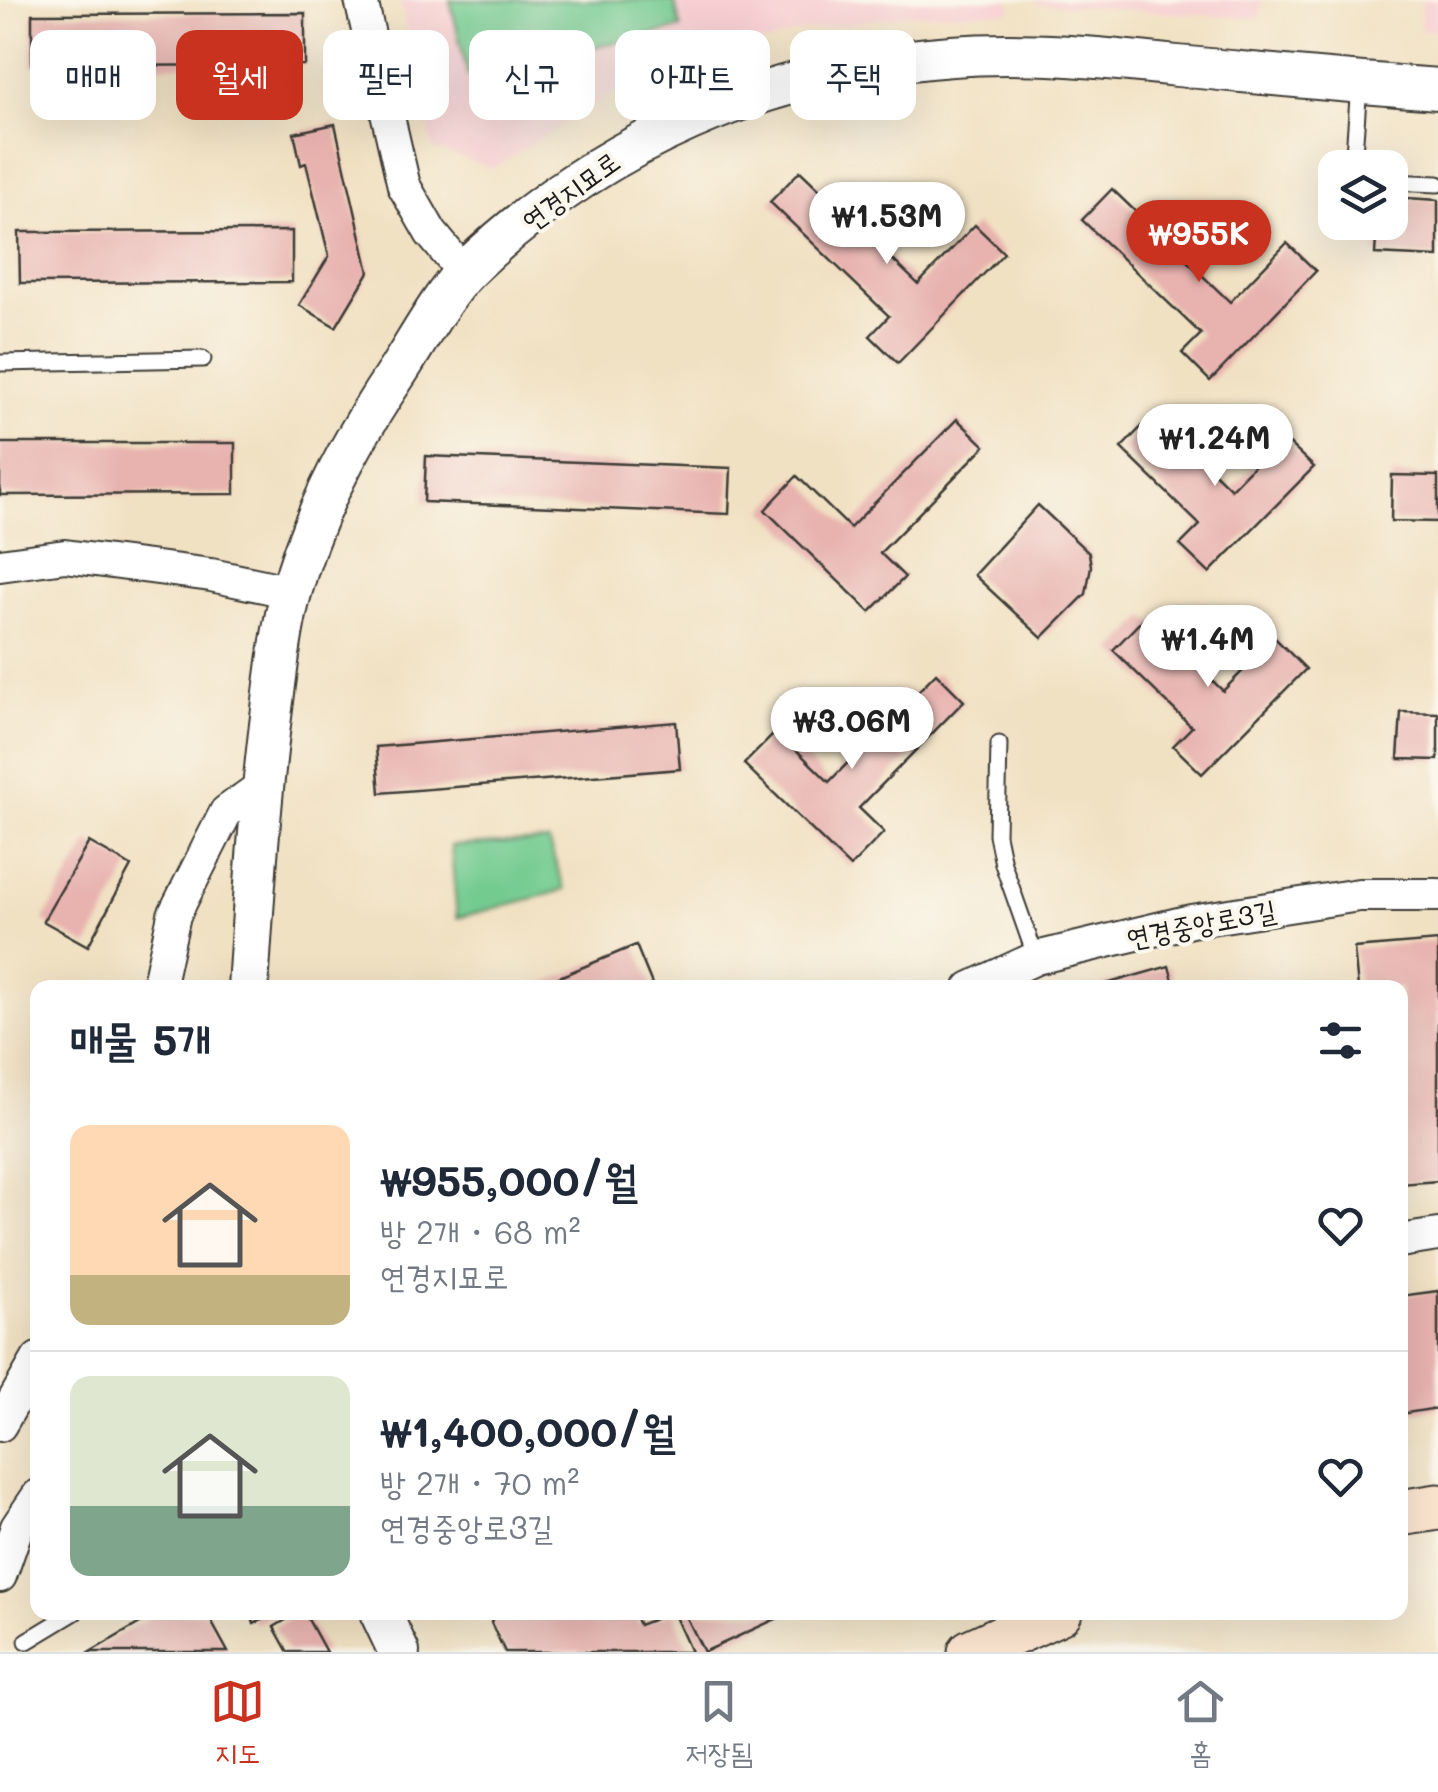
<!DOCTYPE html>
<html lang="ko">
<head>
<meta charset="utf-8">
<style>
	:root { --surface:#fff; --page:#f2f2f3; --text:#1f2937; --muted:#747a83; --line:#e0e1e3; --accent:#c8321e }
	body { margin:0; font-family:Mali,"Poor Story",sans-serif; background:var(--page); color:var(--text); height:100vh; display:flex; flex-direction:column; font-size:38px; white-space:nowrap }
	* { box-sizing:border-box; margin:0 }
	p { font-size:32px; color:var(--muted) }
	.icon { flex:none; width:55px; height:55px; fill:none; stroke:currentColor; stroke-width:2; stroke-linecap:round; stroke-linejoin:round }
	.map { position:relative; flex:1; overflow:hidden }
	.side { position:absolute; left:30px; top:980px; width:1378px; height:640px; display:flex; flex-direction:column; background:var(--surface); border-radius:20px; box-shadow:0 10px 40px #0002 }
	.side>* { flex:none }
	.hud { position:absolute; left:30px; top:30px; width:1380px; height:90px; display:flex; gap:20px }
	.buttons { position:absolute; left:1318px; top:150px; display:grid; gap:20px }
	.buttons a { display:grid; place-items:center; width:90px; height:90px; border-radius:20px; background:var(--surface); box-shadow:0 10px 40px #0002; font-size:50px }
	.price { position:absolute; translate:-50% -85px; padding:0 22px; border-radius:35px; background:#fff; color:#222; font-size:32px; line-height:65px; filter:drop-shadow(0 2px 5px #0008) }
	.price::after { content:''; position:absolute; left:50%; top:60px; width:30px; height:22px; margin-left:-15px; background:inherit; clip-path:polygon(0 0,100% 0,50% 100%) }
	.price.on { background:var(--accent); color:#fff }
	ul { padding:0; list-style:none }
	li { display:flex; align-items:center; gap:30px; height:250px; padding:0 40px }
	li+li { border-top:2px solid var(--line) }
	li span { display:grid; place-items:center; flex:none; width:280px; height:200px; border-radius:20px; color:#555 }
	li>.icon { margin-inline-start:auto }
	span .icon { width:120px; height:120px; fill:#fffc; stroke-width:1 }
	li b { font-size:42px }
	h2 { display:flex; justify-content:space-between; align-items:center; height:120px; padding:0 40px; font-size:42px }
	.chip { padding:0 35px; border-radius:20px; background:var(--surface); box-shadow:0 10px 40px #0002; font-size:35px; line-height:90px }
	.chip.on { background:var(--accent); color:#fff }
	.tabs { display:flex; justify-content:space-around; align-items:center; height:140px; border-top:2px solid var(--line); background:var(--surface); font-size:28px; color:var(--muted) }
	.tabs a { display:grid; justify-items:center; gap:5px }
	.tabs .on { color:var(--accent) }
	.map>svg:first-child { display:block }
	.built { fill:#f7cfd2 }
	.green { fill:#73cb90; stroke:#487456; stroke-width:2.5 }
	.building { fill:#e8b2af }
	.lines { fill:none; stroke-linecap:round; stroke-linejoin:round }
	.service-casing { stroke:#3c3a35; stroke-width:19 }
	.minor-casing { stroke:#3c3a35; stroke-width:36 }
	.tertiary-casing { stroke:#3c3a35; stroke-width:44 }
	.secondary-casing { stroke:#3c3a35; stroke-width:49 }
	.service { stroke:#fff; stroke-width:15 }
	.minor { stroke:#fff; stroke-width:32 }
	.tertiary { stroke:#fff; stroke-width:40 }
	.secondary { stroke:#fce5cf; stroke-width:45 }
	.labels { text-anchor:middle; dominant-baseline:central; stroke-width:8; stroke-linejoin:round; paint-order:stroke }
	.street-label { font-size:28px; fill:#1c1c1c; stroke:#fbf7ec }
</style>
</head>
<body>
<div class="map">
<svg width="1438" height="1652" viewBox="0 0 1438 1652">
	<rect width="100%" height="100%" fill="#fbf7ec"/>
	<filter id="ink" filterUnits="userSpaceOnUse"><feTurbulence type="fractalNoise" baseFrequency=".01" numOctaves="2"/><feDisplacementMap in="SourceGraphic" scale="20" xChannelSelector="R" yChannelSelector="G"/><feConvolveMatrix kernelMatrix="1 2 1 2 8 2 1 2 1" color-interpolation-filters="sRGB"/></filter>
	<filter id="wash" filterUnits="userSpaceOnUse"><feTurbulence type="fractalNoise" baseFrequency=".0048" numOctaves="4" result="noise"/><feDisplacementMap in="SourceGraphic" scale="40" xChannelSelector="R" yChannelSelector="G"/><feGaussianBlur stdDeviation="2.25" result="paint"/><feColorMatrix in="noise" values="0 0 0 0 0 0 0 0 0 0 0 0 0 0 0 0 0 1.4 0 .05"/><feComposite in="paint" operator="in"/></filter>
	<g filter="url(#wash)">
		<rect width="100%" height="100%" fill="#f1e1c3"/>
		<!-- built -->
		<g class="built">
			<polygon points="400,0 1009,0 1011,12 909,14 799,32 612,93 494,168 433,149"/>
			<polygon points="1035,0 1261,0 1260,19 1036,4"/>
			<polygon points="1422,0 1438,0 1438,31 1420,30"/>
		</g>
		<!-- green -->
		<g class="green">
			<polygon points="450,0 674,0 681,28 468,76"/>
			<polygon points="548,841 565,890 457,918 451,846"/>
		</g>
		<g id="blocks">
			<!-- building -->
			<g class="building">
				<polygon points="305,13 305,65 32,66 32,14"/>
				<polygon points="335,124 369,272 336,327 299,305 329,256 306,163 301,165 294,133"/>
				<polygon points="800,171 918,284 975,225 1004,253 898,363 870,336 889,316 770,202"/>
				<polygon points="1112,189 1230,302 1287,243 1316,271 1210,381 1182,353 1201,334 1082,220"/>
				<polygon points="1390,197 1438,200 1438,257 1375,254 1377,222 1390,222"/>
				<polygon points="292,231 292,282 20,283 19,232"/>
				<polygon points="1154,414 1231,489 1282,437 1314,467 1209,573 1180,545 1200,525 1121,448"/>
				<polygon points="957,419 985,446 880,553 905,577 870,612 765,510 797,476 850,528"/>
				<polygon points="0,443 235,443 235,494 0,495"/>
				<polygon points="426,456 731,468 729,514 424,502"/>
				<polygon points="1392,475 1438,476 1438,522 1391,521"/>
				<polygon points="1038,505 1089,553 1091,566 1086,594 1042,638 974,575"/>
				<polygon points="1146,616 1223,691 1275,638 1306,669 1202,774 1173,746 1192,727 1113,650"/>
				<polygon points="936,673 964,701 859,808 884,832 850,867 744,764 777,731 829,782"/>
				<polygon points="1401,712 1438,713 1438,760 1398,759"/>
				<polygon points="676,722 680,769 380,793 376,747"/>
				<polygon points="89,842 131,866 88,946 43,921"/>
				<polygon points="1438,941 1438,1181 1400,1184 1400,988 1358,988 1354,948"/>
				<polygon points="636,945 652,984 644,988 533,988"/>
				<polygon points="1169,966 1175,988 1099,988 1099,986"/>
				<polygon points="1438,1291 1438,1408 1400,1414 1400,1296"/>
				<polygon points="159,1612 206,1612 228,1652 90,1652"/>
				<polygon points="250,1612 279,1612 254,1624"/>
				<polygon points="299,1612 304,1612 326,1652 288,1652 274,1627"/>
				<polygon points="494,1612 633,1612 639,1625 673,1612 691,1652 505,1652 491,1623"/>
				<polygon points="684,1612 791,1612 704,1652"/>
			</g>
		</g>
	</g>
	<g filter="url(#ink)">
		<use href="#blocks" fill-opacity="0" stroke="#3c3a35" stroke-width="2.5"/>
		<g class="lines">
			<!-- service casing -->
			<g class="service-casing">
				<g id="service">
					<polyline points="1353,168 1359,84"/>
					<polyline points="1390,182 1438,184"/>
					<polyline points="1349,228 1349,222"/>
					<polyline points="0,363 203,359"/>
					<polyline points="999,744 997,835 1003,864 1036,958"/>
					<polyline points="27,1641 75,1612"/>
				</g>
			</g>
			<!-- minor casing -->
			<g class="minor-casing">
				<g id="minor">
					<polyline points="361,0 404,186 431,233 464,273"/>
					<polyline points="0,565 65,556 211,575 292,592"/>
					<polyline points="158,988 174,915 226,812 262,786"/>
					<polyline points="971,988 1036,958 1191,921 1359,895 1438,895"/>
					<polyline points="1400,1241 1438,1235"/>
					<polyline points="0,1425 38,1359"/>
					<polyline points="0,1576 17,1527 38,1496"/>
				</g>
			</g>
			<!-- tertiary casing -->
			<g class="tertiary-casing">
				<g id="tertiary">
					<path d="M248,988C254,894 260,801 272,709C277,670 281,631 291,593C312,514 351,441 396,374C416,344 442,295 467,270C599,142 769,69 952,56C1026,50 1104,58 1177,66C1264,74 1351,83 1438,89"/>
					<polyline points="380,1612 399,1652"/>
				</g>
			</g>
			<!-- secondary casing -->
			<g class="secondary-casing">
				<g id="secondary">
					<polyline points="1400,1513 1438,1507"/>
					<polyline points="971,1652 1059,1612"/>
				</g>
			</g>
			<!-- service -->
			<use href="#service" class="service"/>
			<!-- minor -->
			<use href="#minor" class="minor"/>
			<!-- tertiary -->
			<use href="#tertiary" class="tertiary"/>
			<!-- secondary -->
			<use href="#secondary" class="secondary"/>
		</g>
	</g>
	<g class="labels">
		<!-- street labels -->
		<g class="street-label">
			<text transform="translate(570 190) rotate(-36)">연경지묘로</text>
			<text transform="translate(1201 923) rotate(-11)">연경중앙로3길</text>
		</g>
	</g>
</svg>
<div class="buttons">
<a><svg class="icon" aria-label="layers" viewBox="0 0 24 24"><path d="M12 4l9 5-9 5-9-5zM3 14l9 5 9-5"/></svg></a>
</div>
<b class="price" style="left:887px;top:267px">₩1.53M</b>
<b class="price on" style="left:1199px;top:285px">₩955K</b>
<b class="price" style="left:1215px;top:489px">₩1.24M</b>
<b class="price" style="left:1208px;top:690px">₩1.4M</b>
<b class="price" style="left:852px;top:772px">₩3.06M</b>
<div class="hud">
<a class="chip">매매</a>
<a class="chip on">월세</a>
<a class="chip">필터</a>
<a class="chip">신규</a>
<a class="chip">아파트</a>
<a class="chip">주택</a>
</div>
<section class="side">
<h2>매물 5개<svg class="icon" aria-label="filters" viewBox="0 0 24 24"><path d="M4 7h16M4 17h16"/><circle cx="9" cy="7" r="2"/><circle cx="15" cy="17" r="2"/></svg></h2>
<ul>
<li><span style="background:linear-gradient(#ffd9b3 75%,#c2b280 0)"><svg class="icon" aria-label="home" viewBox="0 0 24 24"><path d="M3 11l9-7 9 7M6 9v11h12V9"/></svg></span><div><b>₩955,000/월</b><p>방 2개 · 68 m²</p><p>연경지묘로</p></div><svg class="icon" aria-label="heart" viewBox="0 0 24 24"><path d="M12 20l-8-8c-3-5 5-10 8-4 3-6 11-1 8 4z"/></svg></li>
<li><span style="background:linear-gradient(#dfe7d0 65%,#7fa58c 0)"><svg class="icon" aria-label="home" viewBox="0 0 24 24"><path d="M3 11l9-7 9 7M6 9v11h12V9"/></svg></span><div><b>₩1,400,000/월</b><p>방 2개 · 70 m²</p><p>연경중앙로3길</p></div><svg class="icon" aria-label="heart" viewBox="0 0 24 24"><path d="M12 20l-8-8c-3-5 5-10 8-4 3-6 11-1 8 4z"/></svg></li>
</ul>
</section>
</div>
<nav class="tabs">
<a class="on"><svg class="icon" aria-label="map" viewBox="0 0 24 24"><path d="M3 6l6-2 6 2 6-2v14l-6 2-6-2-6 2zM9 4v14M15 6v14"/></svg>지도</a>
<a><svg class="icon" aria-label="saved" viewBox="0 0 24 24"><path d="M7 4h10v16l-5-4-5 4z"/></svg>저장됨</a>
<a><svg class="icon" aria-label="home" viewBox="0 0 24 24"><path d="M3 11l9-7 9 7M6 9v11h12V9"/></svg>홈</a>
</nav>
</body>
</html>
